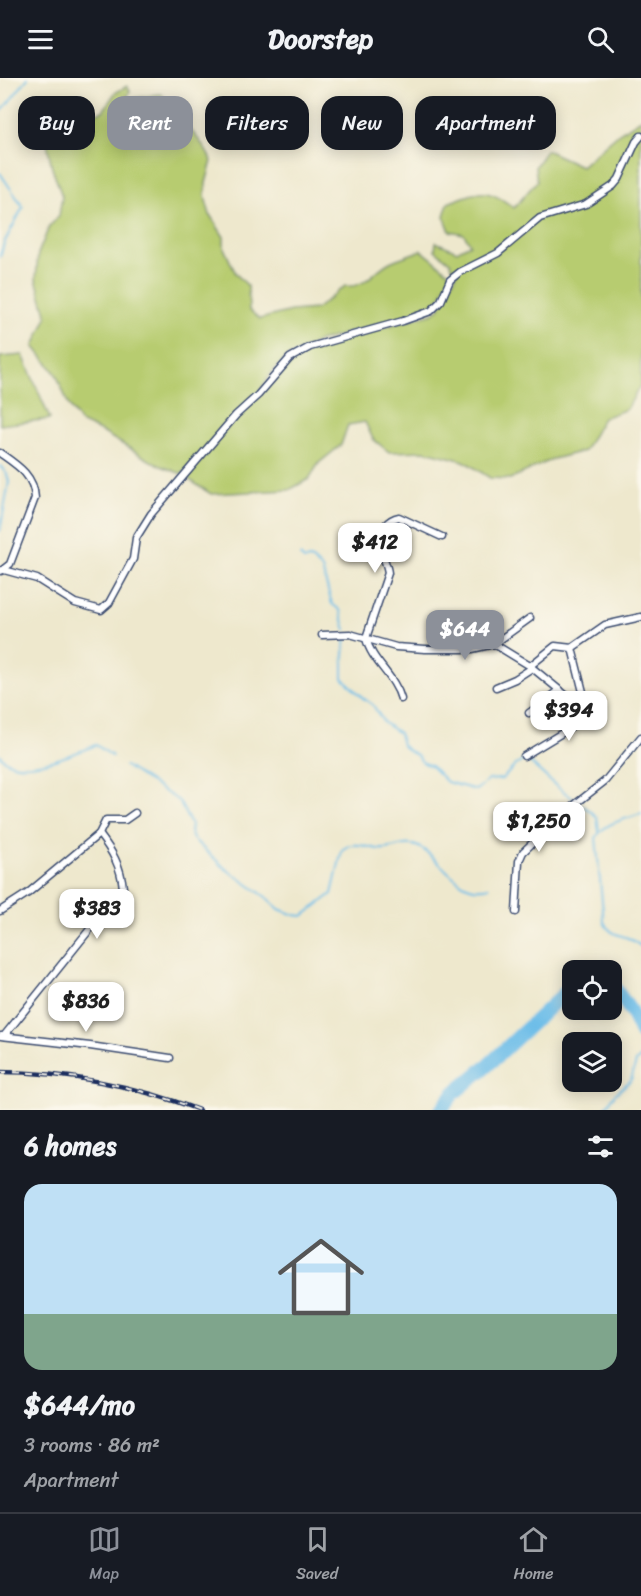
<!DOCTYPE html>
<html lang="en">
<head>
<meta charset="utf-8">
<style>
	:root { --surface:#171b24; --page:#242831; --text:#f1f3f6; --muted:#9ea1a6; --line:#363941; --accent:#8c9099 }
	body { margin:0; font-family:Sriracha,sans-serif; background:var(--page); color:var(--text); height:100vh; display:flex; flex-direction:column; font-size:22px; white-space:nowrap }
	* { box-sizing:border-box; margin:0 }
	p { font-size:20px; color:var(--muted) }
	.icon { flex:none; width:33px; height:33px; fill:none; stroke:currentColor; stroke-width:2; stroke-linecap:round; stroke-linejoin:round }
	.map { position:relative; height:1032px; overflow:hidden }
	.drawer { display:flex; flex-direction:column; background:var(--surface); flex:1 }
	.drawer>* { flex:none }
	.hud { position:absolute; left:18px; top:18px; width:606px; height:54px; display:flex; gap:12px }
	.fabs { position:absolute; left:562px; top:882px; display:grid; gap:12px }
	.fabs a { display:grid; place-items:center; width:60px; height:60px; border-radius:12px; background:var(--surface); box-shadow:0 3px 15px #0003; font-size:30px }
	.price { position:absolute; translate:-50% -51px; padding:0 14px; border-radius:12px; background:#fff; color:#222; font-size:20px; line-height:39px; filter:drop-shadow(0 2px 3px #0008) }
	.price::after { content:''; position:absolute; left:50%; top:36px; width:18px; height:14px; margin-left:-9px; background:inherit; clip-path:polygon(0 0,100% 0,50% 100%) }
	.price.selected { background:var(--accent); color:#fff }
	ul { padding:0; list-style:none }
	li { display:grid; align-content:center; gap:12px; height:318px; padding:0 24px }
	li+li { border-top:2px solid var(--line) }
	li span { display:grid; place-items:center; height:186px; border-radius:18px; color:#555 }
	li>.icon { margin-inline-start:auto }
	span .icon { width:108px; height:108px; fill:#fffc; stroke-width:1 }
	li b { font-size:26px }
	h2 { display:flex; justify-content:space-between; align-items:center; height:72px; padding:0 24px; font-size:26px }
	.tag { padding:0 21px; border-radius:18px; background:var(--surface); box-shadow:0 3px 15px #0003; font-size:21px; line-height:54px }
	.tag.selected { background:var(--accent); color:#fff }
	header { display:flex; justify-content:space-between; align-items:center; height:78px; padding:0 24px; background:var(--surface); font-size:27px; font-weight:700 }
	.menu { display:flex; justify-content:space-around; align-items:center; height:84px; border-top:2px solid var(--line); background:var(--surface); font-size:16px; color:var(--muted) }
	.menu a { display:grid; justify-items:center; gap:3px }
	.menu .selected { color:var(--accent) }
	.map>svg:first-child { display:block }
	.green { fill:#b7cc70; stroke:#697e67; stroke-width:1.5 }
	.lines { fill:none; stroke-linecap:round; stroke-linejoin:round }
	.stream { stroke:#6dbde8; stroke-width:2 }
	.river { stroke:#6dbde8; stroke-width:14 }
	.street-casing { stroke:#3b4b6f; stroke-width:9 }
	.street { stroke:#fff; stroke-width:6 }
	.rail-casing { stroke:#1b2f5e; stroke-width:4.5 }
	.rail { stroke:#fbf7ec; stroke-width:2; stroke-dasharray:7; stroke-linecap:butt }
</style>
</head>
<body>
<header><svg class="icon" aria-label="menu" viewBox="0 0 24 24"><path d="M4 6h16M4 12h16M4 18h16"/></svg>Doorstep<svg class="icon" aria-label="search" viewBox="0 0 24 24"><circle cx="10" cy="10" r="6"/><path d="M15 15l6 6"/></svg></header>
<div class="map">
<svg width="641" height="1032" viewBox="0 0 641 1032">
	<rect width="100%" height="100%" fill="#fbf7ec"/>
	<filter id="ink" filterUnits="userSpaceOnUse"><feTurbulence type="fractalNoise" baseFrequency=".0167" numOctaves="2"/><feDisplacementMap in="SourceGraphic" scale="12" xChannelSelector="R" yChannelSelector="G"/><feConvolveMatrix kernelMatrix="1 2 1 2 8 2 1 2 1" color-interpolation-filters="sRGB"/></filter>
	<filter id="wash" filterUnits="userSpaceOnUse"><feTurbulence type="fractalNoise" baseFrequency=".008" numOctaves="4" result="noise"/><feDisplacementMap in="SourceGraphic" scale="24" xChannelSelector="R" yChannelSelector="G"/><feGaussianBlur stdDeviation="1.35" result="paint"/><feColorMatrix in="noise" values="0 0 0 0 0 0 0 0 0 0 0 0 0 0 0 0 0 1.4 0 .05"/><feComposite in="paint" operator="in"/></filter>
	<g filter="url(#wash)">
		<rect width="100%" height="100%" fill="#eee8cd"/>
		<!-- green -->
		<g class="green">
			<path d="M127,8L130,13L127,20C138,22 148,17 161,16L167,21L155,27L154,36L160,40C187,39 201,63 212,83L206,105L205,119L210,137L224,159V170L236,196L248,208L249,232L260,241L291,233L316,231L345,208C365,211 374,192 390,184C400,179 411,177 421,172L451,196L439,222L431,231L320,263L287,279L273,293L259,314L182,396L156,386L102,354L80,344L69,328L56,296L34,268L47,239L36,201L38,176L49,149L59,138L62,118L52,90L45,54C55,45 65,40 74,30L81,34L97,35L103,33L115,15Z"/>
			<path d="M641,41V306L627,331L603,340L584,373L553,381L510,401L490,400L464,383L426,373L389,374L373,361L365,344L348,347L341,367L319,385L309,401L289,412L211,416L185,399L239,336L293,280L309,271L433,235L439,231L457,195L452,189L451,185L435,172L436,164L457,173L470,166L464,156L450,153L444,138L448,125C479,113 486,108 514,130L537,103L535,89L546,72L581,88L619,55Z"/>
			<polygon points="23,277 50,341 0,347 0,279"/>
		</g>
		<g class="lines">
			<!-- stream -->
			<g class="stream">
				<polyline points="0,35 28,0"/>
				<polyline points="0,95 23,129 4,165 0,179"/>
				<polyline points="0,388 7,396 9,404 0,453"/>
				<polyline points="300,478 304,482 311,481 322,491 332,526 340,532 346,552"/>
				<polyline points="346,558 343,586 343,600 363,620 373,627 384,645 399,655 402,667 409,673 417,677 422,684 431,688 447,704 476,712 489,702 502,701 516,687 526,681 556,708 593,735 597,740 599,753"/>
				<path d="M0,677C16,702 75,675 96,667L112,678"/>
				<path d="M125,688L179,723L191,747L190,754L193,761L226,791L266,819L279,831L294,837L303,838L332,816L342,772C354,762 365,769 378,771C392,773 405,762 419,769C442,781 458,818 489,809"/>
				<path d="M641,736C626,741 603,745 596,760L604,844C610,856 617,856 628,860C633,862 637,866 641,868"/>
				<polyline points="604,1032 615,1016 631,1002 636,984 641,979"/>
			</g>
			<!-- river -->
			<g class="river">
				<polyline points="612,906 630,932 641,955"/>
				<polyline points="441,1032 454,1015 487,988 573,907"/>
			</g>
		</g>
	</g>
	<g filter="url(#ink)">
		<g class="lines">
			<!-- street casing -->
			<g class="street-casing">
				<g id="street">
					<path d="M0,375C17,387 34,397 35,420L10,486L1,493"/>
					<polyline points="4,492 37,501 75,525 101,532 109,525 133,481 136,460 151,436 236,337 258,317 290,280 310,269 403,243 431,233 441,223 450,202 460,194 498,175 540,140 586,126 613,108 619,101 636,64 641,58"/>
					<polyline points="322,557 350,556 396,569 425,571 472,571 494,566 530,588 579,628 586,626 572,570"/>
					<polyline points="494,566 530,540"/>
					<polyline points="530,588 555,568 572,570 605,547 641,539"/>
					<polyline points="496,609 515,601 532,590"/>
					<path d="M401,621C395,598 371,583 366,560L388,495C387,484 379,473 379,463C380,451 388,441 399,439L442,459"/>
					<polyline points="529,635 560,612"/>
					<polyline points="524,678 567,652 577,643 579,628"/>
					<polyline points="0,833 28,815 99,756 106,742 125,742 135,735"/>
					<polyline points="516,834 519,783 523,774 564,735 605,703 641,659"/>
					<polyline points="1,958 90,968 170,980"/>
					<path d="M4,958L123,810C121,788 112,773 99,756"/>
				</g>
			</g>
			<!-- street -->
			<use href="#street" class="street"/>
			<!-- rail casing -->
			<g class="rail-casing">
				<path id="rail" d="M0,994C66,994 137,1008 199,1032"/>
			</g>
			<!-- rail -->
			<use href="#rail" class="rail"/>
		</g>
	</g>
</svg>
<div class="fabs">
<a><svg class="icon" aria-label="locate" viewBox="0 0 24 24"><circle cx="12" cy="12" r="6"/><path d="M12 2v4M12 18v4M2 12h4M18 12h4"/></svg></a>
<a><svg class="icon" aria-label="layers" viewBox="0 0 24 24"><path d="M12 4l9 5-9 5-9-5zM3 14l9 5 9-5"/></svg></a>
</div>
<b class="price" style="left:375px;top:496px">$412</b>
<b class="price selected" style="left:465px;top:583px">$644</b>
<b class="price" style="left:569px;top:664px">$394</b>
<b class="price" style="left:539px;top:775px">$1,250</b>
<b class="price" style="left:97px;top:862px">$383</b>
<b class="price" style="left:86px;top:955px">$836</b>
<div class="hud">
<a class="tag">Buy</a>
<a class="tag selected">Rent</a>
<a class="tag">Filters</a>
<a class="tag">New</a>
<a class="tag">Apartment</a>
</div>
</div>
<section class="drawer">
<h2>6 homes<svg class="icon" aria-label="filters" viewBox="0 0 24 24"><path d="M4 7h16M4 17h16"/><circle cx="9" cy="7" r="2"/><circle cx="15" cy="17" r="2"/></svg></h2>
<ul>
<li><span style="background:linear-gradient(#bfe0f5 70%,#7fa58c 0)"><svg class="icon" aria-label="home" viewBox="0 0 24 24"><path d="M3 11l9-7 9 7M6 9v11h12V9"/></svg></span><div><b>$644/mo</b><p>3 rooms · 86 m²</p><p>Apartment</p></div></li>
</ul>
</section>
<nav class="menu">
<a class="selected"><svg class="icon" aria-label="map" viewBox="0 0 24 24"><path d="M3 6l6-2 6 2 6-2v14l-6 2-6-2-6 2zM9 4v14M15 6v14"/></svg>Map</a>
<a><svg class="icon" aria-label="saved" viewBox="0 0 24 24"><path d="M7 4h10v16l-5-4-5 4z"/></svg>Saved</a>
<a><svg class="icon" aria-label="home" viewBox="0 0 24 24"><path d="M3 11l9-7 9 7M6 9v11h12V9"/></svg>Home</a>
</nav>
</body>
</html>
